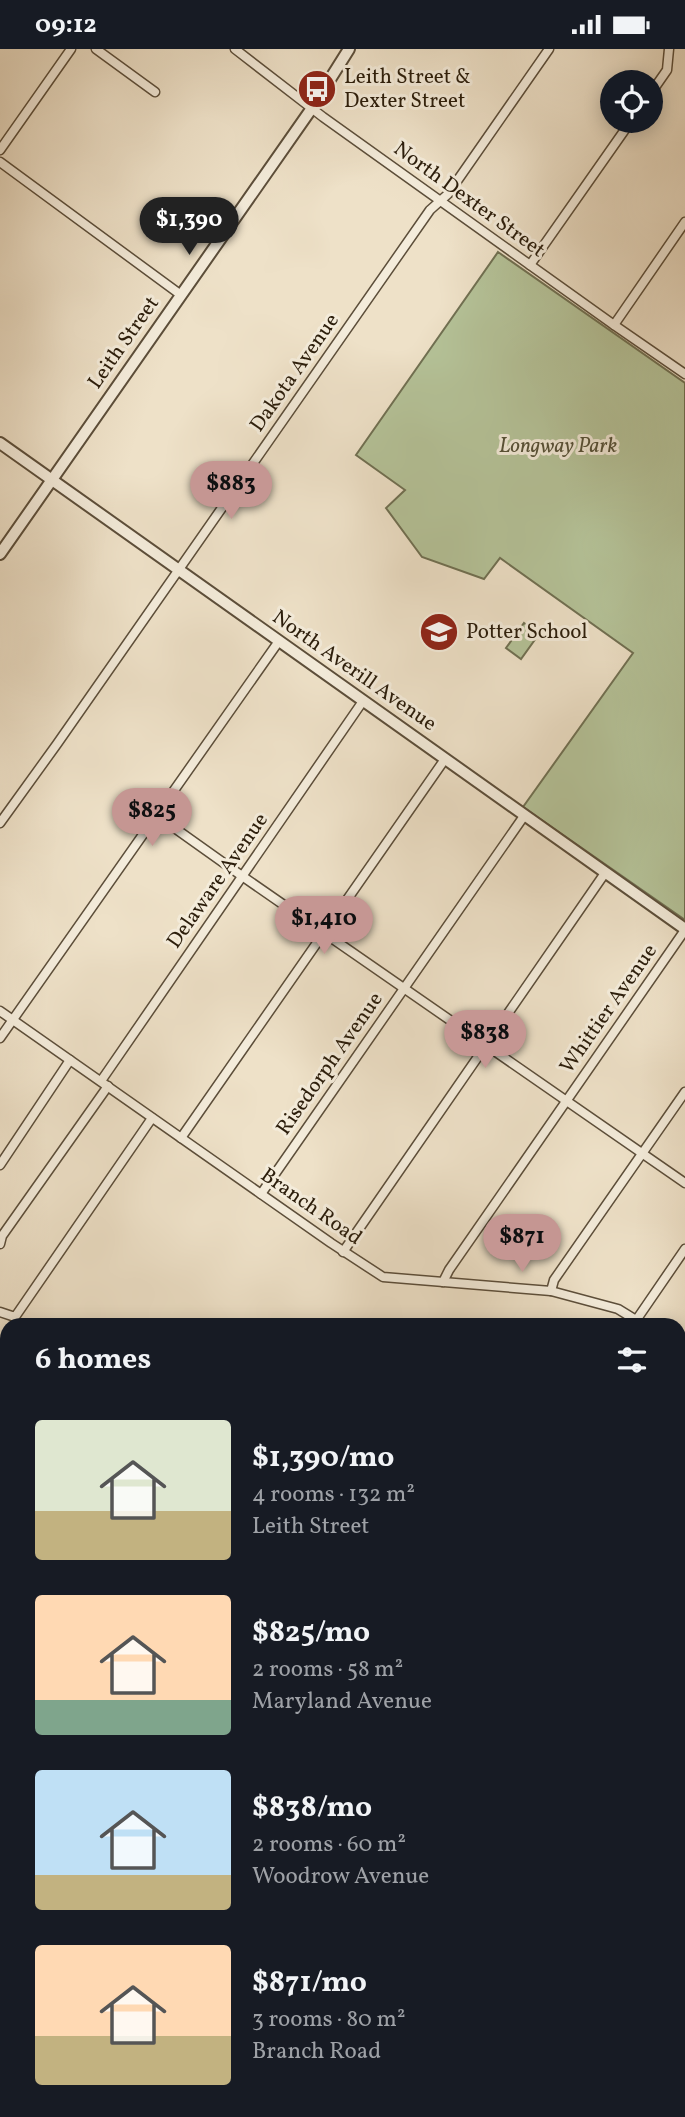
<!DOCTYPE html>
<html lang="en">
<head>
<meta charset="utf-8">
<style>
	:root { --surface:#171b24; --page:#242831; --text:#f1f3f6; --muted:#9ea1a6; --accent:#c59692 }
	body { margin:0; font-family:Vollkorn,serif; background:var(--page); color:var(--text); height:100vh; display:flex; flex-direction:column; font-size:26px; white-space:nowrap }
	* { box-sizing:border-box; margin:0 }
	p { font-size:23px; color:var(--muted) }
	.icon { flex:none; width:38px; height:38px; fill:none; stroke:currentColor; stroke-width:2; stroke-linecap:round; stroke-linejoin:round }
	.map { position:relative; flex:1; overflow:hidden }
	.panel { position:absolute; left:0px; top:1269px; width:686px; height:800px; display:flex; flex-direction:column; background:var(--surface); border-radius:21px 21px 0 0; box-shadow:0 4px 18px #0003 }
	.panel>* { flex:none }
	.tools { position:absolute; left:600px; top:21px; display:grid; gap:14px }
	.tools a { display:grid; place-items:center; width:63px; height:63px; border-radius:50%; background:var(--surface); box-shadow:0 4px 18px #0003; font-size:35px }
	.price { position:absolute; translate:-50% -60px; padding:0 16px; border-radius:24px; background:var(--accent); color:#111; font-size:23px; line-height:46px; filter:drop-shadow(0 2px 4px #0008) }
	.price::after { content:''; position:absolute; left:50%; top:42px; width:21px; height:16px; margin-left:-10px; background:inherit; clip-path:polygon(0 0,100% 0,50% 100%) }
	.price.active { background:#222; color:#fff }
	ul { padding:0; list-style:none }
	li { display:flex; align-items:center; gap:21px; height:175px; padding:0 35px }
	li span { display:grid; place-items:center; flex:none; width:196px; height:140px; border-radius:7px; color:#555 }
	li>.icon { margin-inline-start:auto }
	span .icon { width:84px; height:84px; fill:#fffc; stroke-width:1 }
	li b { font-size:30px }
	h2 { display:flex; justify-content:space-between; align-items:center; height:84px; padding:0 35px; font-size:30px }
	.status { display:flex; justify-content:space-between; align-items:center; height:49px; padding:0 35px; background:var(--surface); direction:ltr }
	.status svg { height:19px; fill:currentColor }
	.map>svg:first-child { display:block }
	.green { fill:#b5c399; stroke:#707052; stroke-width:2 }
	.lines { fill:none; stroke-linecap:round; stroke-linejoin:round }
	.minor-casing { stroke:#5c4e3a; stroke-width:11 }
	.tertiary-casing { stroke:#5c4e3a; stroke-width:14 }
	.secondary-casing { stroke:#2b1d0b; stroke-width:16 }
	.primary-casing { stroke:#2b1d0b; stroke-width:16 }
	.minor { stroke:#f4ecdb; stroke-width:8 }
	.tertiary { stroke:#f4ecdb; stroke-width:10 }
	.secondary { stroke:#f4ecdb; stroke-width:12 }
	.primary { stroke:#e7c084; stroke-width:12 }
	.rail { stroke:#2b1d0b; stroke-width:2.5; stroke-dasharray:12 12; stroke-linecap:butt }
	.labels { text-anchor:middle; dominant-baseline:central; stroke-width:6; stroke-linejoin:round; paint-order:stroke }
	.poi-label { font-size:21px; fill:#2b1d0b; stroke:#f4ecdb; text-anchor:start }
	.street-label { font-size:21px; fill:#2b1d0b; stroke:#f4ecdb }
	.park-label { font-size:21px; font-style:italic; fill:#544f36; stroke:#f4ecdb }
</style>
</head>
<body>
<div class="status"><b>09:12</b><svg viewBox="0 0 49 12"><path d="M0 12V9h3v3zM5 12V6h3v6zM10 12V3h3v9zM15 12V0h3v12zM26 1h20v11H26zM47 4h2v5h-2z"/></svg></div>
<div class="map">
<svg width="685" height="2068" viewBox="0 0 685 2068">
	<rect width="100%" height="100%" fill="#eee1c8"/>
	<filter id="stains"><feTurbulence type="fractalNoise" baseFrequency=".00286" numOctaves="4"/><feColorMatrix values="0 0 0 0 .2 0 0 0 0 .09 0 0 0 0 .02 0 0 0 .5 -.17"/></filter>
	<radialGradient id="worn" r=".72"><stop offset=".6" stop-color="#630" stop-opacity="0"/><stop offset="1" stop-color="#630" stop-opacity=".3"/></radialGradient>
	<!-- green -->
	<g class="green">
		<polygon points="498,203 685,334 685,871 523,758 633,604 500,509 484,530 422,508 386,459 405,441 356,406"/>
		<polygon points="524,574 539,585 521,610 506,599"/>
	</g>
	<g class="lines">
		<!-- minor casing -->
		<g class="minor-casing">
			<g id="minor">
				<polyline points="96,0 155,43"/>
				<polyline points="235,0 323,68 614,276 685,325"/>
				<polyline points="651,44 667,21 669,0"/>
				<polyline points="0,101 71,0"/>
				<polyline points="0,113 181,246"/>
				<polyline points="530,216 631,72"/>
				<polyline points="614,276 685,173"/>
				<polyline points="131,748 242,827 685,1134"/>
				<polyline points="0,774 57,695 430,161 448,145 549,0"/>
				<polyline points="0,962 331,1194 383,1228 551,1242 618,1260 644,1276"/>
				<polyline points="0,989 279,592"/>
				<polyline points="101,1032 363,652"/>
				<polyline points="181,1089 445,710"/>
				<polyline points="0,1116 70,1011"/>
				<polyline points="261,1145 524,767"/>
				<polyline points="0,1195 2,1187 108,1037"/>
				<polyline points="343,1203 605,824"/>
				<polyline points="443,1233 449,1221 685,881"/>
				<polyline points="551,1242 554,1231 685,1043"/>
				<polyline points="0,1263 15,1268 152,1069"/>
				<polyline points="637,1270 685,1200"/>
				<polyline points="679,1300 685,1304"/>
				<polyline points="0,1656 7,1661"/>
				<polyline points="0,1719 7,1713"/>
				<polyline points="0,1784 7,1789"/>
				<polyline points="0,1909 7,1914"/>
				<polyline points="0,1991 7,1982"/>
				<polyline points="580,2062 589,2068"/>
				<polyline points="64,2068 64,2062"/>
				<polyline points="211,2068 218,2062"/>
			</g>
		</g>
		<!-- tertiary casing -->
		<g class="tertiary-casing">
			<g id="tertiary">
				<polyline points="0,394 685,880"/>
				<polyline points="0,505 312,59 349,0"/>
			</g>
		</g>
		<!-- secondary casing -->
		<g class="secondary-casing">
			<g id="secondary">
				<polyline points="679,1689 685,1680"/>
				<polyline points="398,2068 403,2062"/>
			</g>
		</g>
		<!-- primary casing -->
		<g class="primary-casing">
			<g id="primary">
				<polyline points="0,1526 7,1531"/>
				<polyline points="679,2001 685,2005"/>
			</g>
		</g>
		<!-- minor -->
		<use href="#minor" class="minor"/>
		<!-- tertiary -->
		<use href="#tertiary" class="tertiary"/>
		<!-- secondary -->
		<use href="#secondary" class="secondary"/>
		<!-- primary -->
		<use href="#primary" class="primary"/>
		<!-- rail -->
		<g class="rail">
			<polyline points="0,1313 7,1315"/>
			<polyline points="679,1486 685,1488"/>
		</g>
	</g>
	<!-- icons -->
	<defs>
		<g id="bus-disc" transform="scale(2.0125)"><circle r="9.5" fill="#8f2418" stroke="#f4ecdb"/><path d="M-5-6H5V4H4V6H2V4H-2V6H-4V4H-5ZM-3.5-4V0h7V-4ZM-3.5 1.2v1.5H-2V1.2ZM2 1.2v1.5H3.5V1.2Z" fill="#fff"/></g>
		<g id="school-disc" transform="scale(2.0125)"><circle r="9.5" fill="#8f2418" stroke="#f4ecdb"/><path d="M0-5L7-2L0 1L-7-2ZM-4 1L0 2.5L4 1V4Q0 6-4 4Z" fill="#fff"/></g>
	</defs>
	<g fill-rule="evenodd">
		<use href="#bus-disc" x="317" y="40"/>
		<use href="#school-disc" x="439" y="583"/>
	</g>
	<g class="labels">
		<!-- poi labels -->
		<g class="poi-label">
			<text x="344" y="28">Leith Street &amp;<tspan x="344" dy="24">Dexter Street</tspan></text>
			<text x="466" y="583">Potter School</text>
		</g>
		<!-- street labels -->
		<g class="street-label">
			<text transform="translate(469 151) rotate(36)">North Dexter Street</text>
			<text transform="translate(124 294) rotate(-55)">Leith Street</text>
			<text transform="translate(295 324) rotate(-55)">Dakota Avenue</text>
			<text transform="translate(354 622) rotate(35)">North Averill Avenue</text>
			<text transform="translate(218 832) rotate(-55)">Delaware Avenue</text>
			<text transform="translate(609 960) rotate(-55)">Whittier Avenue</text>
			<text transform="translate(330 1015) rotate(-55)">Risedorph Avenue</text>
			<text transform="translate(311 1158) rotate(35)">Branch Road</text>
		</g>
		<!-- park labels -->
		<g class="park-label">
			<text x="558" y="397">Longway Park</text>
		</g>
	</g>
	<rect width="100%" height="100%" filter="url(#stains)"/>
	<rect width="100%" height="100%" fill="url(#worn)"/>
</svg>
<div class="tools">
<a><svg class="icon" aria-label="locate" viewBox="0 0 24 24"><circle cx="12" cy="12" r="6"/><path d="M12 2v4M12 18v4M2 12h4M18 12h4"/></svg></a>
</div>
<b class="price active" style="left:189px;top:208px">$1,390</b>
<b class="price" style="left:231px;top:472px">$883</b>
<b class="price" style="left:152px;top:799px">$825</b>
<b class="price" style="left:324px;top:907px">$1,410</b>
<b class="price" style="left:485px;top:1021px">$838</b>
<b class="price" style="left:522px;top:1225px">$871</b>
<section class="panel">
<h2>6 homes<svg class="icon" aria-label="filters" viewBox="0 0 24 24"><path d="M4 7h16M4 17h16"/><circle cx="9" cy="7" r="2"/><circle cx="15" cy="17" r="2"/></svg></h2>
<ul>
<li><span style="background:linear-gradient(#dfe7d0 65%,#c2b280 0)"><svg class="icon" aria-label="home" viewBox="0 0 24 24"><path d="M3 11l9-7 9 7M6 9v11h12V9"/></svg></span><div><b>$1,390/mo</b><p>4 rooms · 132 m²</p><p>Leith Street</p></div></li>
<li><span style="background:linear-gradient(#ffd9b3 75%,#7fa58c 0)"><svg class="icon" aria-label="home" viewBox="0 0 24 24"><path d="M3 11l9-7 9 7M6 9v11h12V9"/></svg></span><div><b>$825/mo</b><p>2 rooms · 58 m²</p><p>Maryland Avenue</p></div></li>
<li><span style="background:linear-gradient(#bfe0f5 75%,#c2b280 0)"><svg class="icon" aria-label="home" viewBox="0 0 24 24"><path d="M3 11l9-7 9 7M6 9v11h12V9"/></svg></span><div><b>$838/mo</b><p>2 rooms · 60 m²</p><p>Woodrow Avenue</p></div></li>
<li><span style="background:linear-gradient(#ffd9b3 65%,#c2b280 0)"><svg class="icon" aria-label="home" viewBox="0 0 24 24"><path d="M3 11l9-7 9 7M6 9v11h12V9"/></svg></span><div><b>$871/mo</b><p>3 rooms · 80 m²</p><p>Branch Road</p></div></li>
</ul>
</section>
</div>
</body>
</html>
